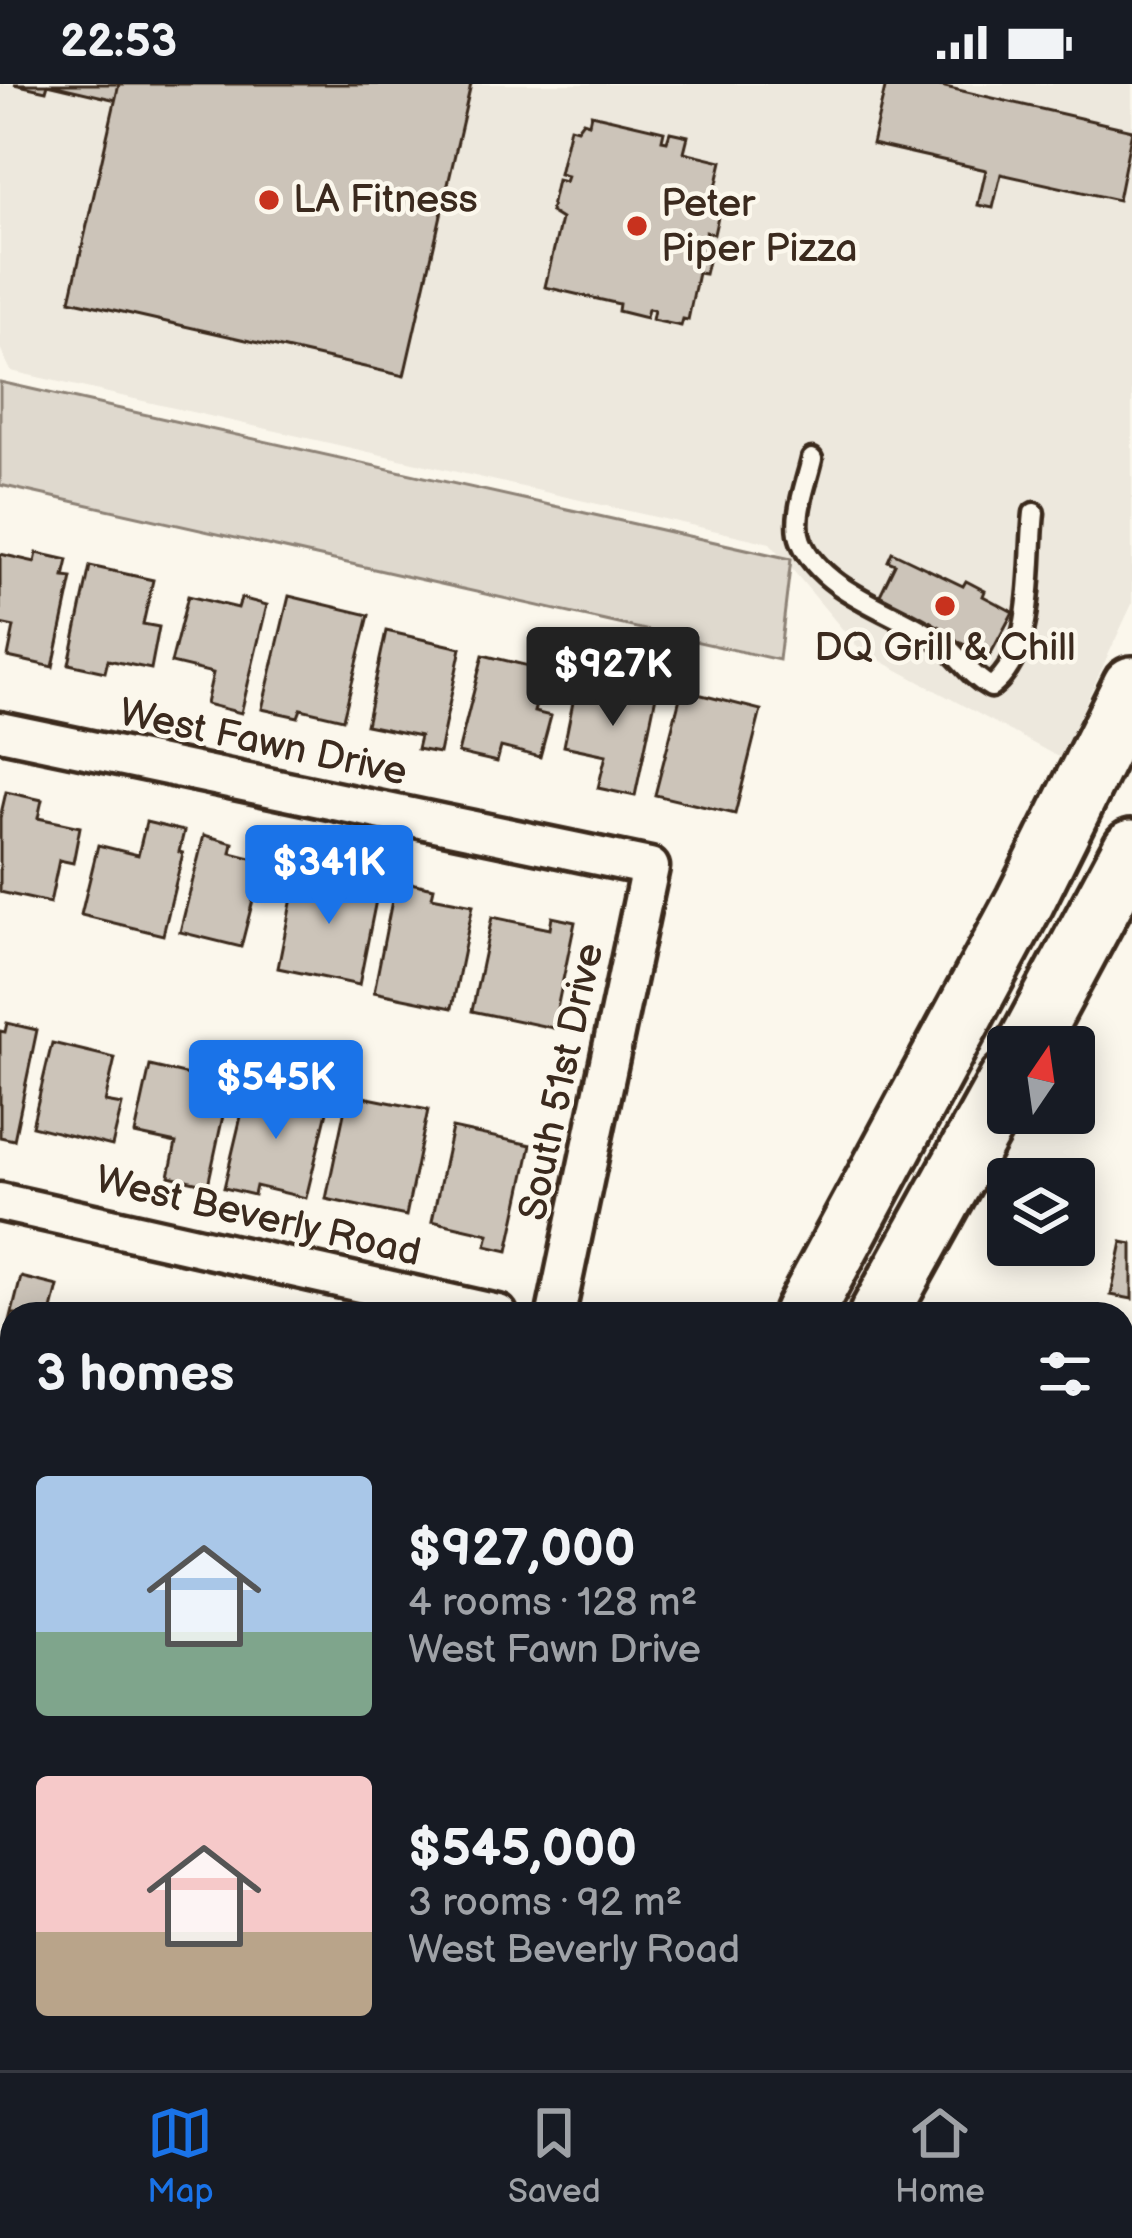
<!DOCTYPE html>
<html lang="en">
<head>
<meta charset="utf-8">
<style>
	:root { --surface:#171b24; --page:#242831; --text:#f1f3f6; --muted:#9ea1a6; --line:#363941; --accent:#1a73e8 }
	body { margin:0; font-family:"Balsamiq Sans",sans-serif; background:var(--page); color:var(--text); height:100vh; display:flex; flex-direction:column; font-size:45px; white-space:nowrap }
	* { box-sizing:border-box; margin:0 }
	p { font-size:39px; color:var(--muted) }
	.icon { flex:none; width:66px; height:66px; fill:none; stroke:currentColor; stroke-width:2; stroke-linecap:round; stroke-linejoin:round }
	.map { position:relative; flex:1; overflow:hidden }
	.panel { position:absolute; left:0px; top:1218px; width:1134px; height:768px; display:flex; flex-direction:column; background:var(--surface); border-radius:36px 36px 0 0; box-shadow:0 6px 30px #0003 }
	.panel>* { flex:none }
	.needle { width:78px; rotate:13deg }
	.controls { position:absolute; left:987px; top:942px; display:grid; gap:24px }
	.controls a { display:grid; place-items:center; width:108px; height:108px; border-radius:12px; background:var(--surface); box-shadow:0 6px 30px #0003; font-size:60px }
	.price { position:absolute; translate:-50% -102px; padding:0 27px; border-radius:12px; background:var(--accent); color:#fff; font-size:39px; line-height:78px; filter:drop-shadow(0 3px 6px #0008) }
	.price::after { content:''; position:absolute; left:50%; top:72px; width:36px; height:27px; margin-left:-18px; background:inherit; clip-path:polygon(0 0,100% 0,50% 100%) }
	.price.current { background:#222; color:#fff }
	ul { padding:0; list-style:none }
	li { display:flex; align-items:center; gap:36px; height:300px; padding:0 36px }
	li span { display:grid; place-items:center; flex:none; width:336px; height:240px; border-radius:12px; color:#555 }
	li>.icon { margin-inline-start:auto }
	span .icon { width:144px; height:144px; fill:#fffc; stroke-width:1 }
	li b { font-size:51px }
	h2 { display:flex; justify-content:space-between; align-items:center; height:144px; padding:0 36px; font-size:51px }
	.status { display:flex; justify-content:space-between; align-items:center; height:84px; padding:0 60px; background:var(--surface); direction:ltr }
	.status svg { height:33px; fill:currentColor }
	.tab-bar { display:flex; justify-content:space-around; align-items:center; height:168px; border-top:3px solid var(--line); background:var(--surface); font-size:33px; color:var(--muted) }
	.tab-bar a { display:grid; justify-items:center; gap:6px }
	.tab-bar .current { color:var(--accent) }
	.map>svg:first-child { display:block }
	.built { fill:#ede8dd }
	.green { fill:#dfd9ce; stroke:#8d8276; stroke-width:3 }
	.building { fill:#ccc4b9; stroke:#3b2a1e; stroke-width:3 }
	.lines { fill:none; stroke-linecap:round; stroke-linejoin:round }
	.service-casing { stroke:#3b2a1e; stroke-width:27 }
	.minor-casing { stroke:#3b2a1e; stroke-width:45 }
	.primary-casing { stroke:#3b2a1e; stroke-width:66 }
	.service { stroke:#fbf7ec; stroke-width:18 }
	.minor { stroke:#fbf7ec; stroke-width:36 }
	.primary { stroke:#fbf7ec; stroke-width:57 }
	.poi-dot { fill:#c8321e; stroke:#fbf7ec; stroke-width:4.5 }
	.labels { text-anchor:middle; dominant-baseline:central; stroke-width:9; stroke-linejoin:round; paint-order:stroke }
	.poi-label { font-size:39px; fill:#3b2a1e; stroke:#fbf7ec; text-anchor:start }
	.street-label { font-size:39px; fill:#3b2a1e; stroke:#fbf7ec }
</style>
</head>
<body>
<div class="status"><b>22:53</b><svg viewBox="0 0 49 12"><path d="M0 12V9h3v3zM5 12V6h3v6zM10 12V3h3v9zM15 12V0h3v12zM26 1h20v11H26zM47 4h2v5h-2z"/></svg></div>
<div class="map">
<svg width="1132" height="1986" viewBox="0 0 1132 1986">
	<rect width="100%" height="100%" fill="#fbf7ec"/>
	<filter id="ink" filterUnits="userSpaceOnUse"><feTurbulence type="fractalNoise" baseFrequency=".00833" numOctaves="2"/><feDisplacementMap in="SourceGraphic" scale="24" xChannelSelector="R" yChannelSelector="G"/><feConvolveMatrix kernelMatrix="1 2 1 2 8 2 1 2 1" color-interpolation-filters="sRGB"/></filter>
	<g filter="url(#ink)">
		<!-- built -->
		<polygon class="built" points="0,0 1132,0 1132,520 1060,674 859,565 770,459 11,287 0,264"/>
		<!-- green -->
		<polygon class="green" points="0,298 791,475 779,576 0,401"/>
		<!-- building -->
		<g class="building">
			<polygon points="14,0 119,0 116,16 48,0 46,7"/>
			<polygon points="119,0 471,0 404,292 70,216"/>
			<polygon points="886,0 932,0 1132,46 1118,116 1001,90 993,124 978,121 986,86 872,60"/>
			<polygon points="591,30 664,47 662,56 667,57 670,48 688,52 684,68 722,77 713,117 721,119 714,150 706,148 704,158 712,160 705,190 698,189 688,236 683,235 681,242 652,236 654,226 648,225 646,234 618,227 619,220 545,203 561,135 550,128 557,96 565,98 567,92 559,90 570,43 577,45 583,37 589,39"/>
			<polygon points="892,468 963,502 966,497 985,507 983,512 1013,528 989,573 877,517 895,480 888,477"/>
			<polygon points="37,469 68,476 64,493 72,494 53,583 8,573 14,543 0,540 0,470 35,478"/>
			<polygon points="90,482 153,496 143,540 159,543 151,585 108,576 105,588 69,580"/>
			<polygon points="188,512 238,524 241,514 267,521 241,629 206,620 213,589 171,579"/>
			<polygon points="289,512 369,531 343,635 301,625 298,633 262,625"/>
			<polygon points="386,547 461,564 439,669 417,665 420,652 366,641"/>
			<polygon points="483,571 545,586 534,628 551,632 540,673 501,663 497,678 458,669"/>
			<polygon points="578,594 626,605 628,595 658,602 635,712 598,704 606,671 564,662"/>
			<polygon points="682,606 761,626 735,730 655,711"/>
			<polygon points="6,708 42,716 38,734 80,743 73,779 59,776 50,819 0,808 0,734"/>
			<polygon points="146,738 184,747 179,768 183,769 163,851 81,831 98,761 138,771"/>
			<polygon points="204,751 233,759 231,769 263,777 241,863 180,848"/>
			<polygon points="297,789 354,800 357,790 380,796 359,901 278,884"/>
			<polygon points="396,796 434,804 432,813 473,821 452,924 374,908"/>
			<polygon points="492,833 550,845 552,833 575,838 553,944 472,927"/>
			<polygon points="7,939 37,946 14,1056 0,1053 0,947 5,948"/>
			<polygon points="52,959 115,974 105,1018 122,1021 112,1062 32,1042"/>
			<polygon points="150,982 197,993 199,983 232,990 208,1101 169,1092 176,1059 135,1050"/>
			<polygon points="249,999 329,1019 306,1114 256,1102 254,1111 224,1104"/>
			<polygon points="348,1010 428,1026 406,1132 326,1115"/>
			<polygon points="452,1044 531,1061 508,1167 486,1162 489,1150 432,1137"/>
			<polygon points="1122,1158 1132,1160 1132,1215 1111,1211"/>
			<polygon points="21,1193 58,1202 51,1230 12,1230 12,1292 0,1289 0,1277"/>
			<polygon points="1123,1239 1132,1243 1132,1320 1122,1315"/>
			<polygon points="1122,1360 1132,1365 1132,1406 1122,1401"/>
			<polygon points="0,1417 12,1419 12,1511 0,1508"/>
			<polygon points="0,1693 12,1695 12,1718 1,1769"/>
			<polygon points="1122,1742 1132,1745 1132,1848 1122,1845"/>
			<polygon points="1122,1972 1126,1972 1124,1982 1132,1986 1090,1986 1093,1974"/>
			<polygon points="23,1974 102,1974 99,1986 20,1986"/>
			<polygon points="874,1974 954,1974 942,1986 887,1986"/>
			<polygon points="1001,1974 1037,1974 1035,1980 1056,1985 998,1986"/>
		</g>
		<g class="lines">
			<!-- service casing -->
			<g class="service-casing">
				<path id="service" d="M812,375C807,398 792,434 801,457C822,510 902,529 943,560C961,574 970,592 991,603C1037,568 1028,481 1034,429"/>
			</g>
			<!-- minor casing -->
			<g class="minor-casing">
				<g id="minor">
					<polyline points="0,647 650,783 556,1230"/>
					<polyline points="0,1118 498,1230"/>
					<polyline points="1122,1473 1132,1469"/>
					<polyline points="1122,1572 1132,1575"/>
					<polyline points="0,1583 12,1586"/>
					<polyline points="1122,1909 1132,1911"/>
					<polyline points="171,1986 174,1974"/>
				</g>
			</g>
			<!-- primary casing -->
			<g class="primary-casing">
				<g id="primary">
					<polyline points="1026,963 1132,765"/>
					<polyline points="803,1230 1025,817 1132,602"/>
					<polyline points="879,1230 1008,997"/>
					<polyline points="520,1986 523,1974"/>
					<polyline points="580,1986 583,1974"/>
				</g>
			</g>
			<!-- service -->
			<use href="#service" class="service"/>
			<!-- minor -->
			<use href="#minor" class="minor"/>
			<!-- primary -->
			<use href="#primary" class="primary"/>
		</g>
	</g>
	<!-- markers -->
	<g class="poi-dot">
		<circle cx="269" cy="116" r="12"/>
		<circle cx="637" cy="142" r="12"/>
		<circle cx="945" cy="522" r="12"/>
	</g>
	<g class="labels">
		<!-- poi labels -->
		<g class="poi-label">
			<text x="293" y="116">LA Fitness</text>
			<text x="661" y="120">Peter<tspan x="661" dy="45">Piper Pizza</tspan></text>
			<text x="945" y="564" text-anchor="middle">DQ Grill &amp; Chill</text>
		</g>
		<!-- street labels -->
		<g class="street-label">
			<text transform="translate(263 659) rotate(12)">West Fawn Drive</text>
			<text transform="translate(562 998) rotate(-78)">South 51st Drive</text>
			<text transform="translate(258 1133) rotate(13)">West Beverly Road</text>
		</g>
	</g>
</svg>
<div class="controls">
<a><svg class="needle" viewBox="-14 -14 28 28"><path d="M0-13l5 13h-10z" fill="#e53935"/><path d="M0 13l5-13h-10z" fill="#9ea1a6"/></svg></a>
<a><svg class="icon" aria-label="layers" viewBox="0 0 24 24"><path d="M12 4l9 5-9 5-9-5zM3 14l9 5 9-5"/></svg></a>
</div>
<b class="price current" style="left:613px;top:645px">$927K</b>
<b class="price" style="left:329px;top:843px">$341K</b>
<b class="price" style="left:276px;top:1058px">$545K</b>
<section class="panel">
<h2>3 homes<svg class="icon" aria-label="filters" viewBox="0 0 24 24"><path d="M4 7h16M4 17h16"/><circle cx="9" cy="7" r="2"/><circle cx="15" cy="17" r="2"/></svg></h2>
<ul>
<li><span style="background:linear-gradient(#a9c7e8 65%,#7fa58c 0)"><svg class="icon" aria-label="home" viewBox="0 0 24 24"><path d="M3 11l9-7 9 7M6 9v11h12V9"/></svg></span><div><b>$927,000</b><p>4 rooms · 128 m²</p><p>West Fawn Drive</p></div></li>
<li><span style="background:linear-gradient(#f6c9c9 65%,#b9a48a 0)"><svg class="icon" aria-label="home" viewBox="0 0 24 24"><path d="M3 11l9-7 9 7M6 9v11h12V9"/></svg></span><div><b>$545,000</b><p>3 rooms · 92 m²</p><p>West Beverly Road</p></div></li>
</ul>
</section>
</div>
<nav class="tab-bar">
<a class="current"><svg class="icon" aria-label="map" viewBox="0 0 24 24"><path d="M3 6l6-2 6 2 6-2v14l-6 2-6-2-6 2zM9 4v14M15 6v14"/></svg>Map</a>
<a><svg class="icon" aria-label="saved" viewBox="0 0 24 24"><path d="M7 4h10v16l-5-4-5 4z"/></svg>Saved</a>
<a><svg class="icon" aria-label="home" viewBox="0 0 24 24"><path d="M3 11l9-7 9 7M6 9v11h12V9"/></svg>Home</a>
</nav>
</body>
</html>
